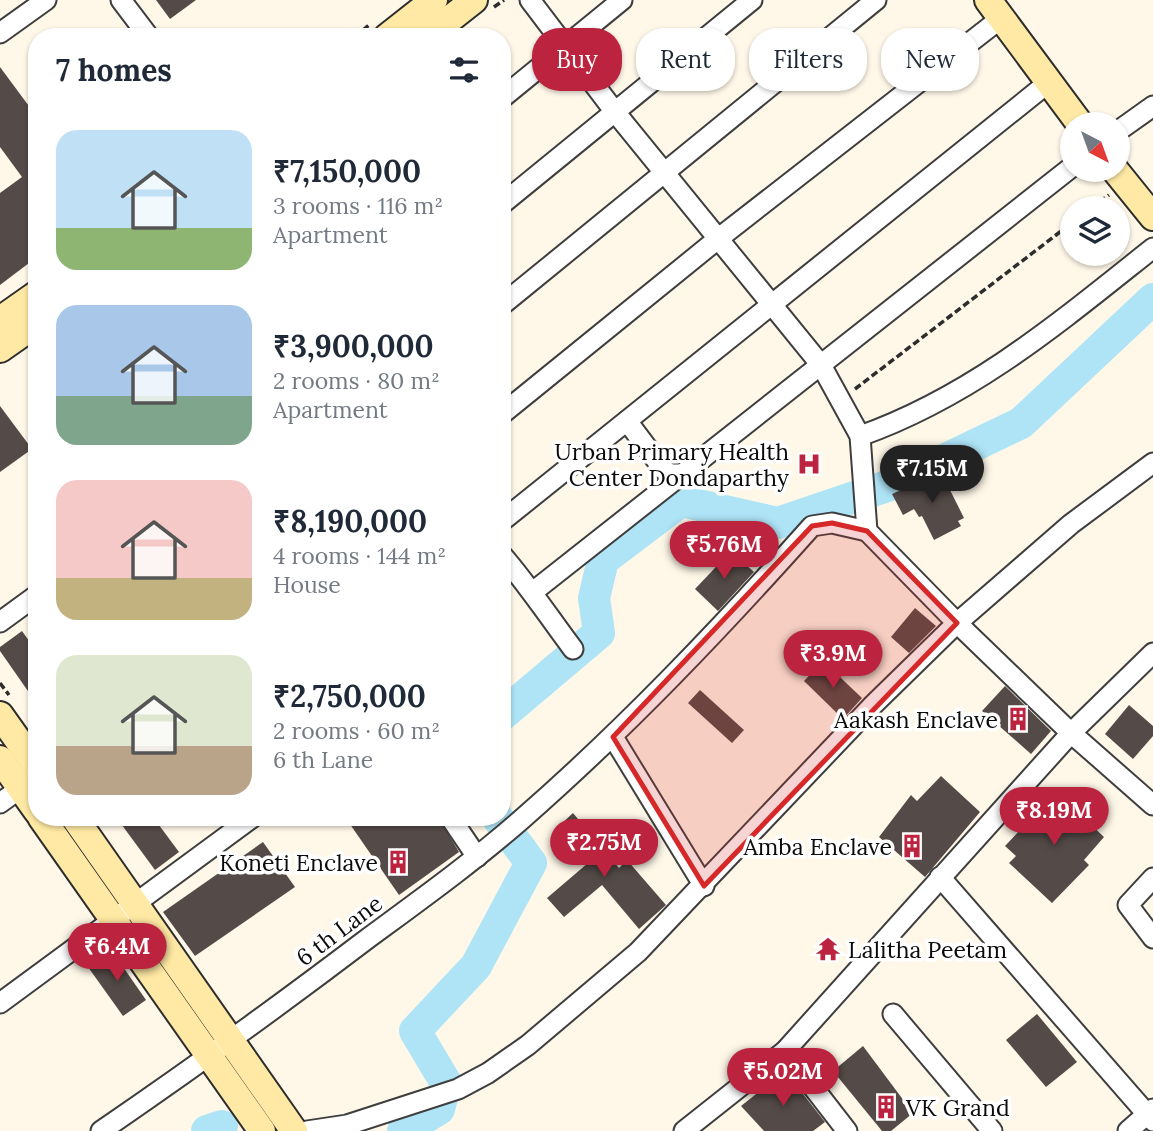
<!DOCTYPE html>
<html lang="en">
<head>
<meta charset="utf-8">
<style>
	:root { --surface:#fff; --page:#f2f2f3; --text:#1f2937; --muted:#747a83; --accent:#bb233e }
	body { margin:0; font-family:Lora,serif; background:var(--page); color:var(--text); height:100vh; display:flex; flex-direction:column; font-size:26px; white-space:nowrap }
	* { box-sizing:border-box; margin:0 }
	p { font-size:23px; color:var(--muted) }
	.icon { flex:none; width:38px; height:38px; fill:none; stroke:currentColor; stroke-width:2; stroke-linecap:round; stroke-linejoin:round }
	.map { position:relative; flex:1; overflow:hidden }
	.details { position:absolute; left:28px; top:28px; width:483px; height:798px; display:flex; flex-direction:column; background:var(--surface); border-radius:28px; box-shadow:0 2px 5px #0004 }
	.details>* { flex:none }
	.hud { position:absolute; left:532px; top:28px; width:514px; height:63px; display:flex; gap:14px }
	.needle { width:46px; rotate:139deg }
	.controls { position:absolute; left:1060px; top:112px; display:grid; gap:14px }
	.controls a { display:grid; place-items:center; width:70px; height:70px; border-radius:50%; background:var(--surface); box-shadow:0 2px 5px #0004; font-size:35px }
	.price { position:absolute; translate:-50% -60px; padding:0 16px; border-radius:24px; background:var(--accent); color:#fff; font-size:23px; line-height:46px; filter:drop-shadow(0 2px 4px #0008) }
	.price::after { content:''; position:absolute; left:50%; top:42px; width:21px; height:16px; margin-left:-10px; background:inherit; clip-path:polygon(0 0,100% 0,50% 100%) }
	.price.current { background:#222; color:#fff }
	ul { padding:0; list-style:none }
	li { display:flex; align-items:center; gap:21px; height:175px; padding:0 28px }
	li span { display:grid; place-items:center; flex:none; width:196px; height:140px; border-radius:21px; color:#555 }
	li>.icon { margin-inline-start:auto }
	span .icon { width:84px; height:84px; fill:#fffc; stroke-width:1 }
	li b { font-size:30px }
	h2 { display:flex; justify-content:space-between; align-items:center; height:84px; padding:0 28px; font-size:30px }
	.pill { padding:0 24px; border-radius:28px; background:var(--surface); box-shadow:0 2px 5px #0004; font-size:24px; line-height:63px }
	.pill.current { background:var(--accent); color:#fff }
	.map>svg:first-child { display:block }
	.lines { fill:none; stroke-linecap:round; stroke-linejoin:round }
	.river { stroke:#aee4f6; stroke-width:32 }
	.building { fill:#544b48 }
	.street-casing { stroke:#3e3e3e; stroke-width:23 }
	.secondary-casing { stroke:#2d2d2d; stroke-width:30 }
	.path { stroke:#2d2d2d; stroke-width:3.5; stroke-dasharray:7 3.5; stroke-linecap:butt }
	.street { stroke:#fff; stroke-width:19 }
	.secondary { stroke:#ffe9a4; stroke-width:26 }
	.marked { fill:#d62828; fill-opacity:0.2; stroke:#d62828; stroke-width:5; stroke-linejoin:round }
	.labels { text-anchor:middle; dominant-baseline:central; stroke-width:7; stroke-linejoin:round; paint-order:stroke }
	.poi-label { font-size:23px; fill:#0b0b0b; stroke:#fff; text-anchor:end }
	.street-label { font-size:23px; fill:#0b0b0b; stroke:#fff }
</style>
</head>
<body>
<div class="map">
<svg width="1153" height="1131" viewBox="0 0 1153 1131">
	<rect width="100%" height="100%" fill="#fff8e9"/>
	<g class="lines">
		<!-- river -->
		<g class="river">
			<polyline points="502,715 599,633 594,598 603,560 681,501 778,523 896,483 1021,423 1153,299"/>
			<polyline points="207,1131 222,1126"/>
			<polyline points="403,1131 439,1109 446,1083 415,1031 476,966 531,863 497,817"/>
		</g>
	</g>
	<!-- building -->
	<g class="building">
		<polygon points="156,0 196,0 170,19"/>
		<polygon points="0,67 37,117 37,257 0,285 0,193 22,177 0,147"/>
		<polygon points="0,406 32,449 0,472"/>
		<polygon points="941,472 964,518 958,521 961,526 934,540 922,516 919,517 914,509 903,515 892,494"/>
		<polygon points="731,551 754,572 718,611 695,589"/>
		<polygon points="915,608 936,626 909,653 891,637"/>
		<polygon points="22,631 37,652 37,704 0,651 0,647"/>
		<polygon points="823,661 862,698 843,719 804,681"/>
		<polygon points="1005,686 1051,731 1031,754 982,711"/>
		<polygon points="700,690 744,730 732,743 688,703"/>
		<polygon points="1129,705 1153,726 1153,736 1133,759 1105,734"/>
		<polygon points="941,776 980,812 925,877 879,837 911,795 917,801"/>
		<polygon points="1056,792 1104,837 1084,860 1089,865 1052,903 1009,863 1016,856 1005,846"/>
		<polygon points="573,813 619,868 627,860 666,905 639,929 602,885 564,917 547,898 588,863 558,827"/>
		<polygon points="116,817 153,817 179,852 155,870"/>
		<polygon points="345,817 438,817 459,852 399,895"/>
		<polygon points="263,842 295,887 195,956 163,912"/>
		<polygon points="112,951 146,1000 123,1016 88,967"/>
		<polygon points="1037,1014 1077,1062 1046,1087 1006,1040"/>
		<polygon points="863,1046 913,1113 891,1131 882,1131 833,1071"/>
		<polygon points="785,1071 825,1122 813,1131 764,1131 741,1106"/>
	</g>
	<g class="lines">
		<!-- street casing -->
		<g class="street-casing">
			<g id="street">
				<polyline points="121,0 149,37"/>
				<polyline points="0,33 46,0"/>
				<polyline points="502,98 622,0"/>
				<polyline points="1118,131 1153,106"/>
				<polyline points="502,204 752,0"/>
				<polyline points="502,305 876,0"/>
				<polyline points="502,414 719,238 1000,19"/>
				<polyline points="627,421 663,469 670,474 679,474"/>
				<path d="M860,436C973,396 1061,321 1153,248"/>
				<polyline points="1153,463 1071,524 957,623 1071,733 1153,653"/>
				<polyline points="502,521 1049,82"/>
				<path d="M502,555C528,585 549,617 573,649"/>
				<polyline points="534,591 1073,166"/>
				<polyline points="0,622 37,595"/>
				<polyline points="613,737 704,886"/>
				<polyline points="0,803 37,776"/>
				<polyline points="450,817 477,857"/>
				<polyline points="940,877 1153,1121"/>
				<polyline points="1153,878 1128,905 1153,938"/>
				<polyline points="0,1003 253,817"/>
				<polyline points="893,1014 992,1131"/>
				<polyline points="785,1051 847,1131"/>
				<path d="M101,1131C192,1069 280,1005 367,939C420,900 473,862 522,819C626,728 720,629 812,526L832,523L867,531"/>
				<polyline points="307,1131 347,1125 458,1089 488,1073 528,1045 638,952 874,704 957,623 867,531 860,436 821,365 615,112 530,0"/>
				<polyline points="684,1131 785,1051 1071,733 1153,805"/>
				<polyline points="1128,1131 1153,1109"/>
			</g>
		</g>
		<!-- secondary casing -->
		<g class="secondary-casing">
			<g id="secondary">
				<polyline points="988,0 1080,124"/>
				<polyline points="387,37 434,0"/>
				<polyline points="427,37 474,0"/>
				<polyline points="1115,170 1153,217"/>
				<polyline points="0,320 37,294"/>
				<polyline points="0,349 37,323"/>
				<polyline points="0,715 37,767"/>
				<polyline points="0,759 37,811"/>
				<polyline points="41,817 262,1131"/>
				<polyline points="74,817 294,1131"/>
			</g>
		</g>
		<!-- path -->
		<g class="path">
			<polyline points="494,7 504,0"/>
			<polyline points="355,37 369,25"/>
			<polyline points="1091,208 1109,195"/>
			<polyline points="855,389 1073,222"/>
			<polyline points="0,683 9,695"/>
		</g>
		<!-- street -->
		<use href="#street" class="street"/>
		<!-- secondary -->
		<use href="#secondary" class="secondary"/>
	</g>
	<!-- marked area -->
	<path class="marked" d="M832,523L867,531L957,623L704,886L613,737L812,526Z"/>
	<!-- icons -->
	<defs>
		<g id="hospital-bare" transform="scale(1.89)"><path d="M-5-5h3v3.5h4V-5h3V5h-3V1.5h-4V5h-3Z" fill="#bb233e" stroke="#fff" stroke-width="2.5" paint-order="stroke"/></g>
		<g id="building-bare" transform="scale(1.89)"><path d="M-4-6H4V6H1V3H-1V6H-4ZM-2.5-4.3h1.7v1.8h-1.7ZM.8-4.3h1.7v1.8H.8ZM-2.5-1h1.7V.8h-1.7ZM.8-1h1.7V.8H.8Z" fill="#bb233e" stroke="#fff" stroke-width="2.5" paint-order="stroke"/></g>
		<g id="temple-bare" transform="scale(1.89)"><path d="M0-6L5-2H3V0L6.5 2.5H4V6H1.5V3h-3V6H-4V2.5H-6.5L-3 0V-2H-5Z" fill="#bb233e" stroke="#fff" stroke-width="2.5" paint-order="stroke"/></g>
	</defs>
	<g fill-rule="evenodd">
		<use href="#hospital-bare" x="809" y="464"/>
		<use href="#building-bare" x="1018" y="719"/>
		<use href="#building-bare" x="912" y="846"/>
		<use href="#building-bare" x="398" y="862"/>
		<use href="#temple-bare" x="828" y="949"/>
		<use href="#building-bare" x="886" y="1107"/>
	</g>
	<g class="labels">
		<!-- poi labels -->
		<g class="poi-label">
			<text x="789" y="451">Urban Primary Health<tspan x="789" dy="26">Center Dondaparthy</tspan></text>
			<text x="998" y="719">Aakash Enclave</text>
			<text x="892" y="846">Amba Enclave</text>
			<text x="378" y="862">Koneti Enclave</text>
			<text x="848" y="949" text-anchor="start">Lalitha Peetam</text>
			<text x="906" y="1107" text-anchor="start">VK Grand</text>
		</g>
		<!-- street labels -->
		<g class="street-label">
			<text transform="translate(339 930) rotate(-37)">6 th Lane</text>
		</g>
	</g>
</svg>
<div class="controls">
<a><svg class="needle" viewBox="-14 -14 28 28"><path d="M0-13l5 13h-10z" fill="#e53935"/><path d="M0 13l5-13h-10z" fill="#747a83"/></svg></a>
<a><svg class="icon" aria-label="layers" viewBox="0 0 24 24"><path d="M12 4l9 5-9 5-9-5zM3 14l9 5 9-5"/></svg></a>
</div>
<b class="price current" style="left:932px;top:505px">₹7.15M</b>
<b class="price" style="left:724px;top:581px">₹5.76M</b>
<b class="price" style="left:833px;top:690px">₹3.9M</b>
<b class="price" style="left:1054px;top:847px">₹8.19M</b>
<b class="price" style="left:604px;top:879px">₹2.75M</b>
<b class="price" style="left:117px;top:983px">₹6.4M</b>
<b class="price" style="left:783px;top:1108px">₹5.02M</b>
<div class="hud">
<a class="pill current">Buy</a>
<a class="pill">Rent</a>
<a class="pill">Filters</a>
<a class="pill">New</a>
</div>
<section class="details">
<h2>7 homes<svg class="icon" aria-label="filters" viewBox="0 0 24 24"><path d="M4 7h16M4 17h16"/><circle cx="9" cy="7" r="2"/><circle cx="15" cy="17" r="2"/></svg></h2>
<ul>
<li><span style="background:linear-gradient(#bfe0f5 70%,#8fb573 0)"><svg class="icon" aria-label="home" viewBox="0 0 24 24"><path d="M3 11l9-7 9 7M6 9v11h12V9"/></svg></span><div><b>₹7,150,000</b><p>3 rooms · 116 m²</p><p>Apartment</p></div></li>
<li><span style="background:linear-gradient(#a9c7e8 65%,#7fa58c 0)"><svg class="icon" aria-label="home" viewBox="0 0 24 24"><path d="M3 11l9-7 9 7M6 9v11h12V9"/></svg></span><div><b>₹3,900,000</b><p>2 rooms · 80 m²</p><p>Apartment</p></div></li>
<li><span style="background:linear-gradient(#f6c9c9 70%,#c2b280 0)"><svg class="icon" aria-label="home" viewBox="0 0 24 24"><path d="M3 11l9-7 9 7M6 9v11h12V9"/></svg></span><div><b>₹8,190,000</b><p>4 rooms · 144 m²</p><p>House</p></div></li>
<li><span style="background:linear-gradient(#dfe7d0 65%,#b9a48a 0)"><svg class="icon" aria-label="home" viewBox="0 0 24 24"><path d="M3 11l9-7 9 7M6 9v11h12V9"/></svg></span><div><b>₹2,750,000</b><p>2 rooms · 60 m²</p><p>6 th Lane</p></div></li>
</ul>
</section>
</div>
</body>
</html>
